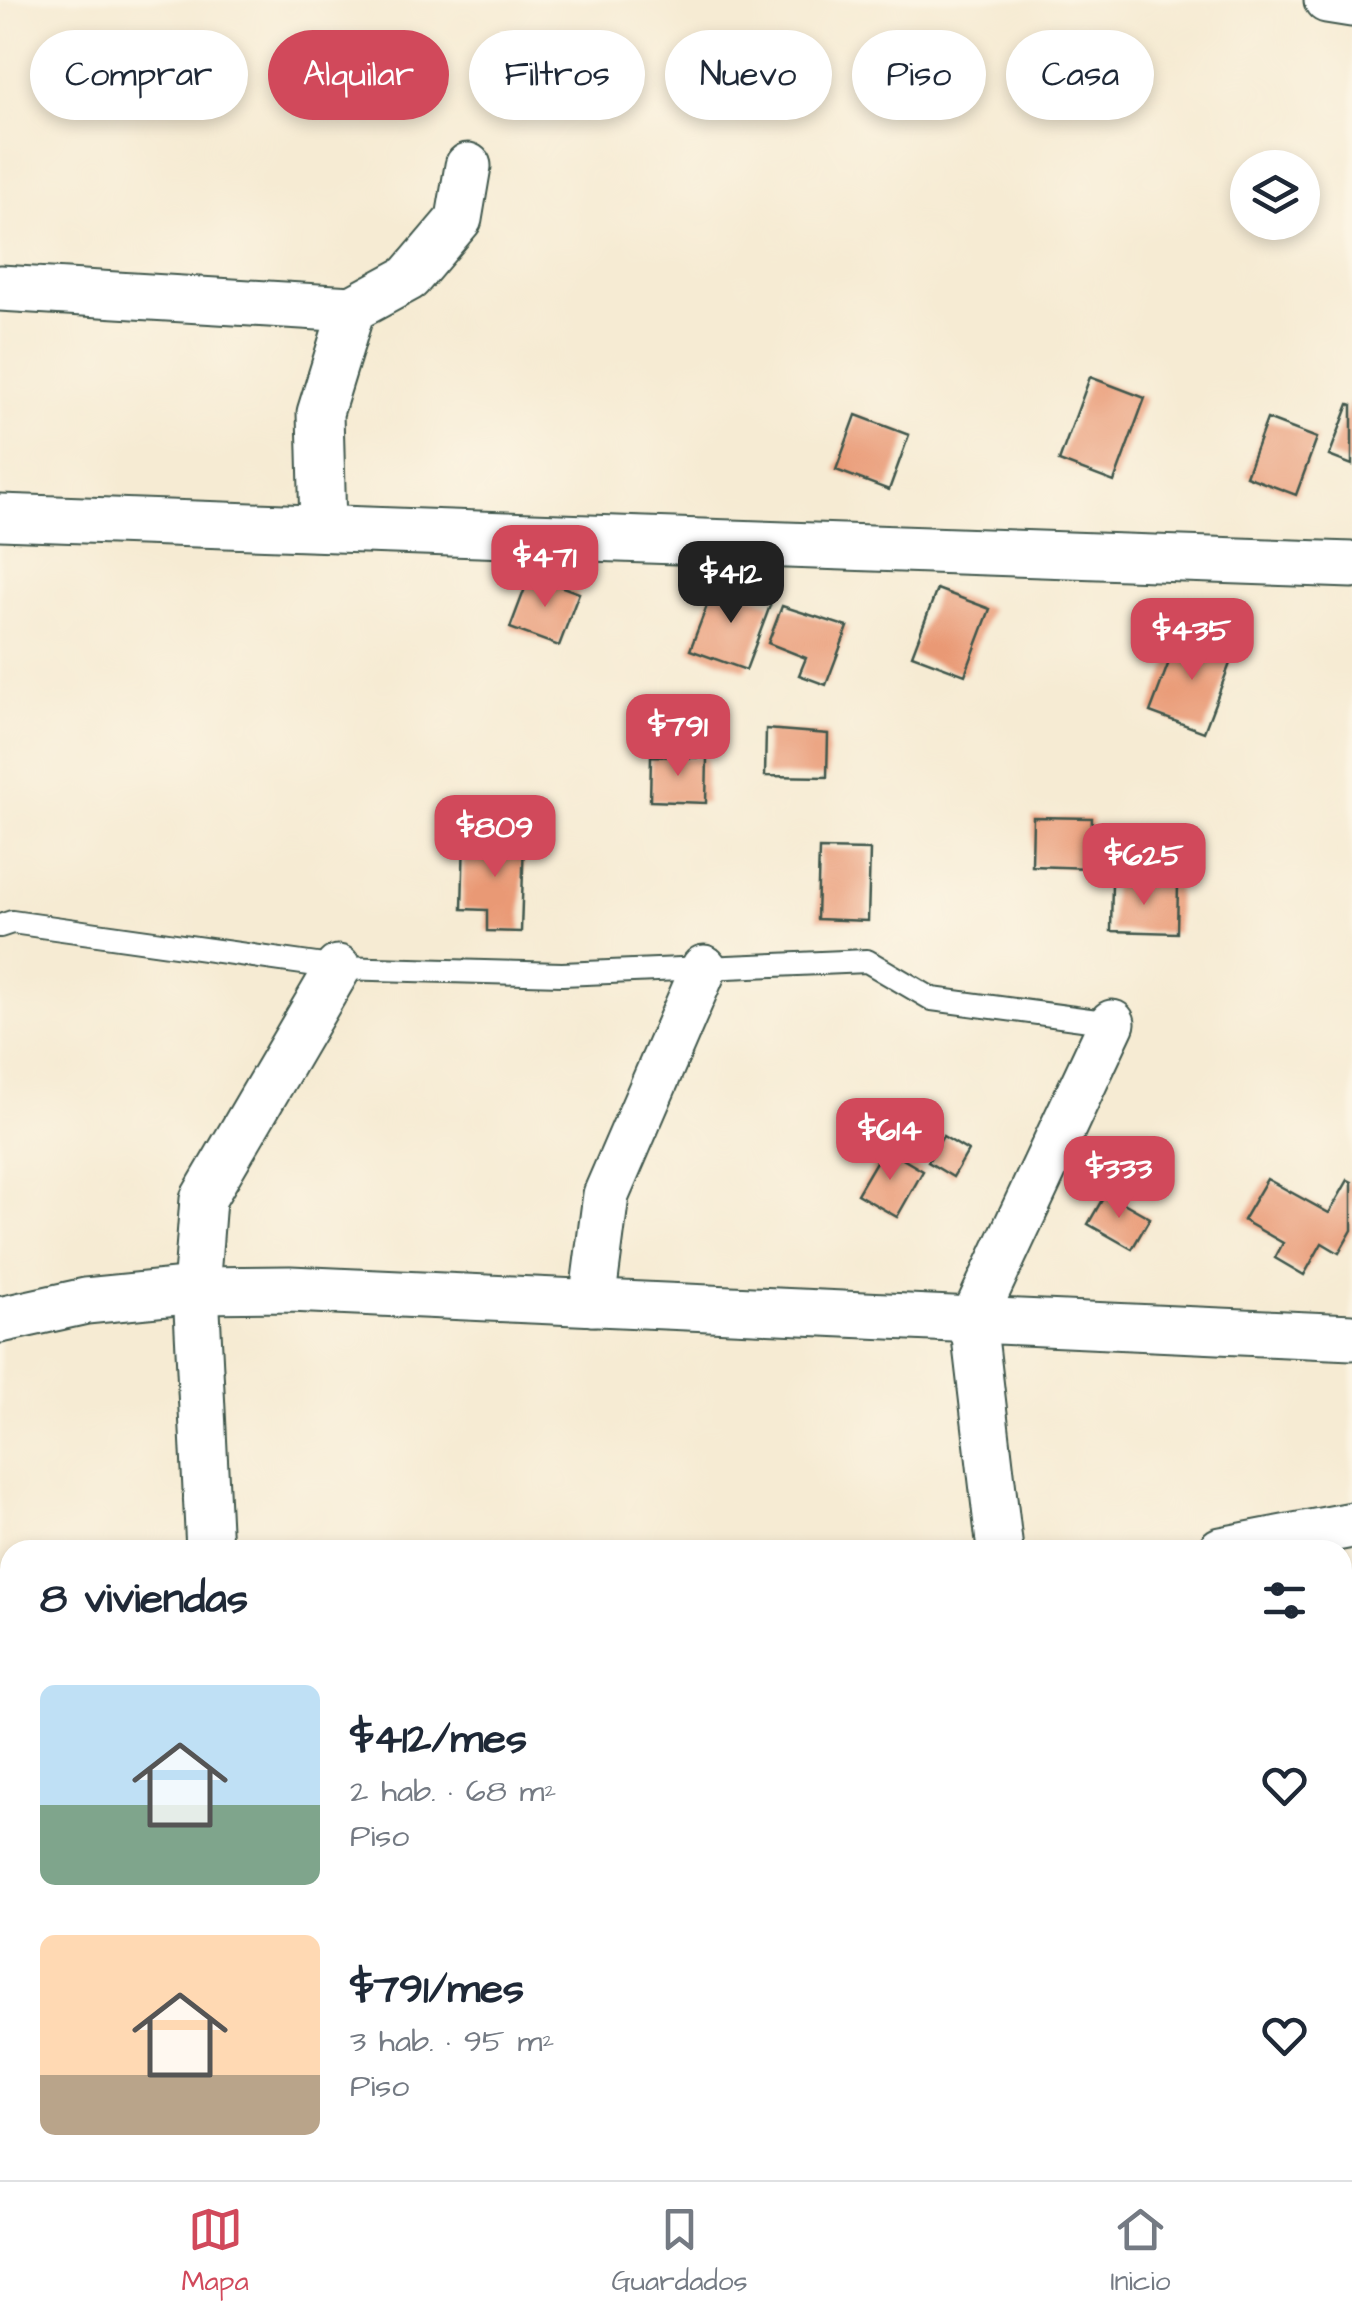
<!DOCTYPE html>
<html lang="es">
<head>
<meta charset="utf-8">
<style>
	:root { --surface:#fff; --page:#f6f6f7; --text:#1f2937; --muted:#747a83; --line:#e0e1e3; --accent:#d1495b }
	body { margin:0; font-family:"Architects Daughter",sans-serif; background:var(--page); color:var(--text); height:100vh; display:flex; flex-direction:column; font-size:38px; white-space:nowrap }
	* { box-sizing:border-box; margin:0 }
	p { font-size:32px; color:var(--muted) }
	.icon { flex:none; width:55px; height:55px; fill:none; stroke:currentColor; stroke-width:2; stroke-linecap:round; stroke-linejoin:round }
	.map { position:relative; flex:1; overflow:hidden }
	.drawer { position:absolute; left:0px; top:1540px; width:1352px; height:640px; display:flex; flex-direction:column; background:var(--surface); border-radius:30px 30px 0 0; box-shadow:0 5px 15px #0003 }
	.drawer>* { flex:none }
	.guide { position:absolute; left:30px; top:30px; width:1292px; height:90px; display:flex; gap:20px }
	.fabs { position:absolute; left:1230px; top:150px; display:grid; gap:20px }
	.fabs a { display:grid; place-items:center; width:90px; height:90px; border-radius:50%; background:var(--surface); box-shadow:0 5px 15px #0003; font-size:50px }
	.price { position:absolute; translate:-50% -85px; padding:0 22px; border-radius:20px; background:var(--accent); color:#fff; font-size:32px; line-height:65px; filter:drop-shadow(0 2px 5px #0008) }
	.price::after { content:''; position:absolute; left:50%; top:60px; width:30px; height:22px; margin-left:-15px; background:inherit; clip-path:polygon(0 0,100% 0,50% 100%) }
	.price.current { background:#222; color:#fff }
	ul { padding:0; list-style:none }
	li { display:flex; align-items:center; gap:30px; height:250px; padding:0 40px }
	li span { display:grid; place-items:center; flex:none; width:280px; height:200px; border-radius:15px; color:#555 }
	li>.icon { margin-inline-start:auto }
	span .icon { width:120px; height:120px; fill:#fffc; stroke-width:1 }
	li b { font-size:42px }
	h2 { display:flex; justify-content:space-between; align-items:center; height:120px; padding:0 40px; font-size:42px }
	.tag { padding:0 35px; border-radius:45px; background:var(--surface); box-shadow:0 5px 15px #0003; font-size:35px; line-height:90px }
	.tag.current { background:var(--accent); color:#fff }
	.menu { display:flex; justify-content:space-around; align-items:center; height:140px; border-top:2px solid var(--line); background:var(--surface); font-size:28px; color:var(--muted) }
	.menu a { display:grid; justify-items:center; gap:5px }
	.menu .current { color:var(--accent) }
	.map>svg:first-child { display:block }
	.building { fill:#e99974 }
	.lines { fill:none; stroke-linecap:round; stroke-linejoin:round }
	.lane-casing { stroke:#3f574c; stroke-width:26 }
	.street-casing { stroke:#3f574c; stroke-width:49 }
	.lane { stroke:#fff; stroke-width:22 }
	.street { stroke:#fff; stroke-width:45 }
</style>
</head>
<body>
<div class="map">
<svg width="1352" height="2180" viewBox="0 0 1352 2180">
	<rect width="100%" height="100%" fill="#fcf5e5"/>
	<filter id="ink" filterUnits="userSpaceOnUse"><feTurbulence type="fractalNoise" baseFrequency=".01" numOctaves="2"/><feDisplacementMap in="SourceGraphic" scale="20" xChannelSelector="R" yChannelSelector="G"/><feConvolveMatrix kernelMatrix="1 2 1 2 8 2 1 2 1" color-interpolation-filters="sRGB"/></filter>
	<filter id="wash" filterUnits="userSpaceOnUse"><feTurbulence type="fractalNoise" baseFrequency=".0048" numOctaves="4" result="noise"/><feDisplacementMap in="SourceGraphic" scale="40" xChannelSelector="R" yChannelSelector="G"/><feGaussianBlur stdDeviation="2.25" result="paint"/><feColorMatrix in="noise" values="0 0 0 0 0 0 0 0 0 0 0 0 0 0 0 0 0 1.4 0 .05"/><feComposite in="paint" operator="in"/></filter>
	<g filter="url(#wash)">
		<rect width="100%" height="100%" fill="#f6ebd3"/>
		<g id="blocks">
			<!-- building -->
			<g class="building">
				<polygon points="1090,377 1145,398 1114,482 1059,461"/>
				<polygon points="1349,404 1352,405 1352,465 1329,456"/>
				<polygon points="856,415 909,435 889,490 836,470"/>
				<polygon points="1267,419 1317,438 1296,495 1246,476"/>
				<polygon points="530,575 579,593 559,646 510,628"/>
				<polygon points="716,582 771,603 746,670 690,650"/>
				<polygon points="937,589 990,609 965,675 912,655"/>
				<polygon points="782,606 848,627 826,685 799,675 806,658 768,643"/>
				<polygon points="1180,633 1234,653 1204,732 1150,712"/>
				<polygon points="766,729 828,734 827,777 765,776"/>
				<polygon points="651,756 707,758 706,803 650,801"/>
				<polygon points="1033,817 1092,818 1090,868 1032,866"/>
				<polygon points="464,836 524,838 521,932 487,931 487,910 462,909"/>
				<polygon points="819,849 870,850 868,921 817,919"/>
				<polygon points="1112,882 1178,884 1177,933 1111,931"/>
				<polygon points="943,1136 968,1151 953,1177 928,1162"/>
				<polygon points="884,1148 923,1171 897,1217 857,1194"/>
				<polygon points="1267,1179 1329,1213 1348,1180 1352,1182 1352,1230 1339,1253 1322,1243 1304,1275 1275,1258 1283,1243 1243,1220"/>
				<polygon points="1106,1193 1150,1218 1132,1249 1088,1224"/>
			</g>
		</g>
	</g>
	<g filter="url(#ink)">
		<use href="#blocks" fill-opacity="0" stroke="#3f574c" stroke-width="2.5"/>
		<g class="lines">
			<!-- lane casing -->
			<g class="lane-casing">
				<polyline id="lane" points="0,926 12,922 338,968 562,974 867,961 932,999 1112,1023"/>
			</g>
			<!-- street casing -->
			<g class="street-casing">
				<g id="street">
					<polyline points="1327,0 1352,4"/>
					<polyline points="0,288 352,309"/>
					<polyline points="0,517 1352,565"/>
					<polyline points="323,528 320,413 352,309 409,278 459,219 468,166"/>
					<polyline points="592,1303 606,1195 704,968"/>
					<polyline points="0,1320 86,1301 196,1290 290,1289 1352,1337"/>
					<polyline points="209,1550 196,1290 203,1199 338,968"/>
					<polyline points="1000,1550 973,1320 1112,1023"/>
					<polyline points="1221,1550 1352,1525"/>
					<polyline points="1342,1691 1352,1688"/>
					<polyline points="0,1731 10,1730"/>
					<polyline points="1342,1879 1352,1901"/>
					<polyline points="0,2017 10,2029"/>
					<polyline points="453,2170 457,2180"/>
					<polyline points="14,2180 39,2170"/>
				</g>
			</g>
			<!-- lane -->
			<use href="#lane" class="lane"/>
			<!-- street -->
			<use href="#street" class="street"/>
		</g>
	</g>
</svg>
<div class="fabs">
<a><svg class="icon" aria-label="layers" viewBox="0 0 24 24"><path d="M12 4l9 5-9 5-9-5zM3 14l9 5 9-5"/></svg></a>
</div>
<b class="price" style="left:545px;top:610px">$471</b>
<b class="price current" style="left:731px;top:626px">$412</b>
<b class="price" style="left:1192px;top:683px">$435</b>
<b class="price" style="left:678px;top:779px">$791</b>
<b class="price" style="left:495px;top:880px">$809</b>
<b class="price" style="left:1144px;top:908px">$625</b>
<b class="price" style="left:890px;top:1183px">$614</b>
<b class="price" style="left:1119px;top:1221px">$333</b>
<div class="guide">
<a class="tag">Comprar</a>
<a class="tag current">Alquilar</a>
<a class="tag">Filtros</a>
<a class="tag">Nuevo</a>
<a class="tag">Piso</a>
<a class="tag">Casa</a>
</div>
<section class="drawer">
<h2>8 viviendas<svg class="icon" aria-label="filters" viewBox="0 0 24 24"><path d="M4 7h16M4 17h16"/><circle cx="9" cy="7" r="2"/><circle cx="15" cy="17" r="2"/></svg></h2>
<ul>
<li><span style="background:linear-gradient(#bfe0f5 60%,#7fa58c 0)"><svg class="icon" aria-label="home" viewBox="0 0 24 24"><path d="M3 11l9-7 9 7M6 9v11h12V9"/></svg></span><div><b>$412/mes</b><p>2 hab. · 68 m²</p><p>Piso</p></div><svg class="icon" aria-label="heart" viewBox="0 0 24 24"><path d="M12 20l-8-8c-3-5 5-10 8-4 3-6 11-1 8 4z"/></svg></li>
<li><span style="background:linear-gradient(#ffd9b3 70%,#b9a48a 0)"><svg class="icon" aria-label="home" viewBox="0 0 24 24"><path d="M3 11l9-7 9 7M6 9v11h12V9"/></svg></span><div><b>$791/mes</b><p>3 hab. · 95 m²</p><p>Piso</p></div><svg class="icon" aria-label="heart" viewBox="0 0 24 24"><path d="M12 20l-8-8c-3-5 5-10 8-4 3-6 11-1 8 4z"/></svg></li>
</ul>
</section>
</div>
<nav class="menu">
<a class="current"><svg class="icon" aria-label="map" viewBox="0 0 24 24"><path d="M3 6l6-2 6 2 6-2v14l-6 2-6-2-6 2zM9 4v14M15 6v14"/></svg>Mapa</a>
<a><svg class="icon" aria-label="saved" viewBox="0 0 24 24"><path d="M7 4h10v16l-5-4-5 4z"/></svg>Guardados</a>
<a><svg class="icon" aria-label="home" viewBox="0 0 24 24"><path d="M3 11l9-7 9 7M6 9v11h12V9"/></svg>Inicio</a>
</nav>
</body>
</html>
